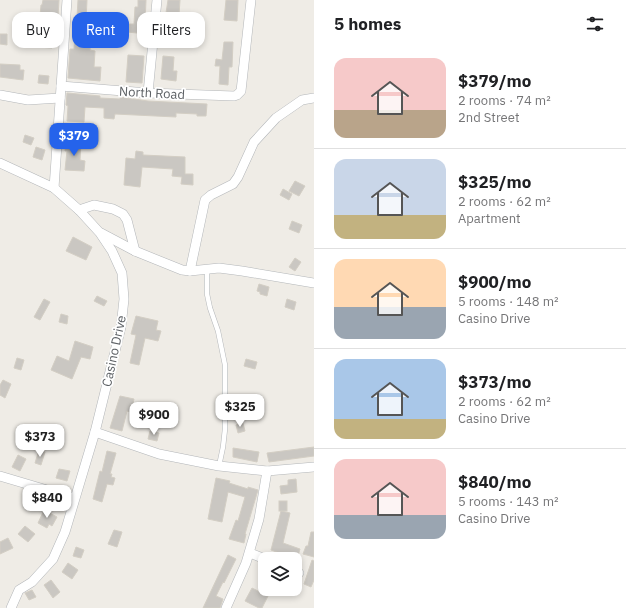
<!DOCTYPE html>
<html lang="en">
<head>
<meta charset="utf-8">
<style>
	:root { --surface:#fff; --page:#f6f6f6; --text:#202124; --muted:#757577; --line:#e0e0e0; --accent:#2563eb }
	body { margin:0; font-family:"IBM Plex Sans",sans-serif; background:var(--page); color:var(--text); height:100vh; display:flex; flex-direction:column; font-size:15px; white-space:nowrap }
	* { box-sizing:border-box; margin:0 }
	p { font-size:13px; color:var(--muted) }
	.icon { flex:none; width:22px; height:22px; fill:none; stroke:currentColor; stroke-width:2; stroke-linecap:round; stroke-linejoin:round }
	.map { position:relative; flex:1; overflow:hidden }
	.drawer { display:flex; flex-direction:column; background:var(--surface); width:312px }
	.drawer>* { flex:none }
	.guide { position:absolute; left:12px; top:12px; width:242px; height:36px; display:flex; gap:8px }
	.controls { position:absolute; left:258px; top:552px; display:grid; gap:8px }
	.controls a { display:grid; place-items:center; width:44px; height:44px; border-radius:8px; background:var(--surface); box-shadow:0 2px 6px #0003; font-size:20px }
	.price { position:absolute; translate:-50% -34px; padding:0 9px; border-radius:8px; background:#fff; color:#222; font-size:13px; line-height:26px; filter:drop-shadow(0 1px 2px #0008) }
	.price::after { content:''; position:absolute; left:50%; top:24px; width:12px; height:9px; margin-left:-6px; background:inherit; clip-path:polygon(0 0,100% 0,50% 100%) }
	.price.current { background:var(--accent); color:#fff }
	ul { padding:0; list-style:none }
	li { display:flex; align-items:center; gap:12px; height:100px; padding:0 20px }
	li+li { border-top:1px solid var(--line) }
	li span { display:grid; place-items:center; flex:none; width:112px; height:80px; border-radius:12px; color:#555 }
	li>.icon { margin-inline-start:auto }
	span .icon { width:48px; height:48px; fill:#fffc; stroke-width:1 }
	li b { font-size:17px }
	h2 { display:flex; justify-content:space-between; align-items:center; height:48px; padding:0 20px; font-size:17px }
	.tag { padding:0 14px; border-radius:12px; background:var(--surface); box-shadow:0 2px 6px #0003; font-size:14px; line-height:36px }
	.tag.current { background:var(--accent); color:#fff }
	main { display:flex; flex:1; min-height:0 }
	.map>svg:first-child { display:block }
	.building { fill:#cac7c2; stroke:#d3cec4 }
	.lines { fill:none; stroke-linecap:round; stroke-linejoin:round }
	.service-casing { stroke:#b3b6b9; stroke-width:5.5 }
	.minor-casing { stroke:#b3b6b9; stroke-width:10 }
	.service { stroke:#fff; stroke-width:4.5 }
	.minor { stroke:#fff; stroke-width:9 }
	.labels { text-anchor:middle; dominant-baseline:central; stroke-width:3.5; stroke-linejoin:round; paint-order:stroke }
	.street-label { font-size:13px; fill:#5d6165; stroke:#fff }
</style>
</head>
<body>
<main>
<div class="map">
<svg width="314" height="608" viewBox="0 0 314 608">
	<rect width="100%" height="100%" fill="#efece6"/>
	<!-- building -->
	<g class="building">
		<polygon points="43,0 59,0 58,17 55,17 52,48 37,47 38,36 40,36 42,16 40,16 41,5 42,5"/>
		<polygon points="78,0 87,0 86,21 92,22 90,50 95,51 94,67 101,67 100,81 68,78 70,49 74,49 75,34 76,34"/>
		<polygon points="138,0 146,0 145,25 148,25 147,34 127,32 127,24 134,24 135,7 138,7"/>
		<polygon points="168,0 180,0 178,31 173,31 173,34 165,34 166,19 165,19"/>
		<polygon points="226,0 238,0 237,21 224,20"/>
		<polygon points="0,34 7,34 7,45 0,44"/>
		<polygon points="224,42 233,42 232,67 229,67 228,85 219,84 220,66 215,66 216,59 222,60"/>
		<polygon points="128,55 144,56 142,83 126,82"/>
		<polygon points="163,56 174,57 173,71 177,71 176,81 161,79"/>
		<polygon points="0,64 20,65 20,70 24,70 23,80 0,77"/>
		<polygon points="39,75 49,76 48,84 38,83"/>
		<polygon points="67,93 100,96 100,98 120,99 120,97 148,101 207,104 206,116 197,116 197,114 176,113 176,117 115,114 114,119 104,118 104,108 85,107 84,122 67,121 68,106 66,105"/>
		<polygon points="25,135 34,138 31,145 23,142"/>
		<polygon points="66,141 81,143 80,160 85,161 84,171 65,170 67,151 65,151"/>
		<polygon points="36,147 45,150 42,160 33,157"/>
		<polygon points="136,151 143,152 143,155 185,157 185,174 193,174 193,185 181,184 182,177 172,176 173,169 142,167 140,187 124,185 126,158 135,159"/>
		<polygon points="295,181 305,186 299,196 289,191"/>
		<polygon points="283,189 292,194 289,200 280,195"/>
		<polygon points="292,221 302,225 299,233 289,229"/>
		<polygon points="73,237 92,247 86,260 66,251"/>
		<polygon points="295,258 301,262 295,271 289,267"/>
		<polygon points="259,284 269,287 267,296 260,294 260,292 257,291"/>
		<polygon points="97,296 107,301 104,306 94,301"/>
		<polygon points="44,299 50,302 40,320 34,317"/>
		<polygon points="287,299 296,302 294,310 285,307"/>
		<polygon points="61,314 68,316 67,324 59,322"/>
		<polygon points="136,316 158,321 156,330 161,331 158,341 145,338 139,365 130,363 136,335 131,334"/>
		<polygon points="75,341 93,347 90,359 81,357 72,379 51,370 57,356 69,361"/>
		<polygon points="17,358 24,360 21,370 14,368"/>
		<polygon points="246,359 257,362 255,369 244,366"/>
		<polygon points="3,380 11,384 5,398 0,395 0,385"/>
		<polygon points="120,396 134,399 131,412 127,411 122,431 110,428"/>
		<polygon points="144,417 155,420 153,428 142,425"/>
		<polygon points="243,423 245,431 238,433 236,425"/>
		<polygon points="150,431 159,433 157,441 148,439"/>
		<polygon points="314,447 314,456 269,462 267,453"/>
		<polygon points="233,448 259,452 257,462 233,457"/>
		<polygon points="39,450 45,452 41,465 35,463"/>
		<polygon points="107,451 116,453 110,474 112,474 111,477 115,478 113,485 107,484 102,502 93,499 100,471 102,472"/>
		<polygon points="18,455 26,459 20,471 12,467"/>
		<polygon points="59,469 70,471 67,481 56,478"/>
		<polygon points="216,478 230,481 229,483 248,489 248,487 258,490 245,534 246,534 244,543 229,539 236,520 238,521 245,497 228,492 222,522 208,519"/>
		<polygon points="296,479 297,492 281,494 280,486 288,485 288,480"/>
		<rect x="279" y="501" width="8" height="10"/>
		<polygon points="44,510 57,517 52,526 49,524 47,528 38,523"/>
		<polygon points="281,511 290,513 283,543 300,549 297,559 285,559 281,558 282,554 271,550"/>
		<polygon points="25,526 35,534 28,542 18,534"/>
		<polygon points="114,530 122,532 117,547 108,544"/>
		<polygon points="311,532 314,532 314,557 303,554 306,546 308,546"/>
		<polygon points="8,538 13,548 0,554 0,542"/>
		<polygon points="76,547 84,550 81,558 73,556"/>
		<polygon points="228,555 236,559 224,583 223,582 216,596 223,599 220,608 203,608"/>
		<polygon points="312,560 314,561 314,580 311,587 304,584"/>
		<polygon points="68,563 78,570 72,579 62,572"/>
		<polygon points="51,580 60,592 53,598 44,585"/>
		<polygon points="252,588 268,596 262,608 259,608 245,601"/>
		<polygon points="32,590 36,597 29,600 25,593"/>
	</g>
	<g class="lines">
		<!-- service casing -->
		<g class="service-casing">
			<polyline id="service" points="207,269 207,294 210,308 218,331 225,365 225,429 223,447 219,466"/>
		</g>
		<!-- minor casing -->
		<g class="minor-casing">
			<g id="minor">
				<polyline points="61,86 148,93 234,96 237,95 241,91 251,0"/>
				<polyline points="148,93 157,0"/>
				<polyline points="0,95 28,100 60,98"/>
				<polyline points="0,163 54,188 79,210 100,233 112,251 122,273 124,299 121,327 95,432 65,532 53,559 32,582 19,590 11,608"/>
				<polyline points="54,188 67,0"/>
				<polyline points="79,210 94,205 113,209 123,214 127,220 135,251"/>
				<polyline points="101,233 135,251 182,270 190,271 219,268 242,271 314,283"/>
				<polyline points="190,271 205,200 211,195 233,184 238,177 254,142 276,118 302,100 314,98"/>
				<polyline points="95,432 159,454 219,466 267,471 314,467"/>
				<polyline points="0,476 74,498"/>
				<polyline points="250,553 265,559"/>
				<polyline points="295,571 299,573"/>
				<polyline points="226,608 246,563 259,519 267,471"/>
			</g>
		</g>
		<!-- service -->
		<use href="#service" class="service"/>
		<!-- minor -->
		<use href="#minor" class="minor"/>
	</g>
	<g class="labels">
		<!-- street labels -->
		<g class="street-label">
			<text transform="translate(152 93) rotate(3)">North Road</text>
			<text transform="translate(114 351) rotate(-78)">Casino Drive</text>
		</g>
	</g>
</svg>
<div class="controls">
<a><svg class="icon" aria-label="layers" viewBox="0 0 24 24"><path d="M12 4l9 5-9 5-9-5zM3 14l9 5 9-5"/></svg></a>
</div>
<b class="price current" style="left:74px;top:157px">$379</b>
<b class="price" style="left:240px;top:428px">$325</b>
<b class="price" style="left:154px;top:436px">$900</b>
<b class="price" style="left:40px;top:458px">$373</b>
<b class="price" style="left:47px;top:519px">$840</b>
<div class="guide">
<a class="tag">Buy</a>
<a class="tag current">Rent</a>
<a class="tag">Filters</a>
</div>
</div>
<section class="drawer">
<h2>5 homes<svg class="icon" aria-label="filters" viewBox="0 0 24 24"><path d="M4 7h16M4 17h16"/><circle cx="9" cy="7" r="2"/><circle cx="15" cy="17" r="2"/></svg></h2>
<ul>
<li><span style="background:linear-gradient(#f6c9c9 65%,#b9a48a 0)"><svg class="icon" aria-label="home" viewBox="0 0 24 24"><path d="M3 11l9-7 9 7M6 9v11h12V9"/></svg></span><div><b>$379/mo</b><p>2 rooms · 74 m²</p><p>2nd Street</p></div></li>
<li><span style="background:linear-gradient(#c9d6e8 70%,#c2b280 0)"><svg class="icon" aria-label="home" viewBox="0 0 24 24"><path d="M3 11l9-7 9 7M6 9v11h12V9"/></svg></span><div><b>$325/mo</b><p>2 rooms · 62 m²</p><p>Apartment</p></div></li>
<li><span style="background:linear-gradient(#ffd9b3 60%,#9aa5b1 0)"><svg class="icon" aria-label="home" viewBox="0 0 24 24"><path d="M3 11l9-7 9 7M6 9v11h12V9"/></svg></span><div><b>$900/mo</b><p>5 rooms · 148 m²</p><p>Casino Drive</p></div></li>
<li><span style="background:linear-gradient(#a9c7e8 75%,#c2b280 0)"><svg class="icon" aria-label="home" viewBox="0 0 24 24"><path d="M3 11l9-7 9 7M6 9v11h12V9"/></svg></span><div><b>$373/mo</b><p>2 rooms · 62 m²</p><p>Casino Drive</p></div></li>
<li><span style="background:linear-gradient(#f6c9c9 70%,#9aa5b1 0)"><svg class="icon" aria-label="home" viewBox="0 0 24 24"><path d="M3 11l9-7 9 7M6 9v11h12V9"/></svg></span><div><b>$840/mo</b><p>5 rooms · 143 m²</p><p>Casino Drive</p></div></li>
</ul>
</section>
</main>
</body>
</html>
